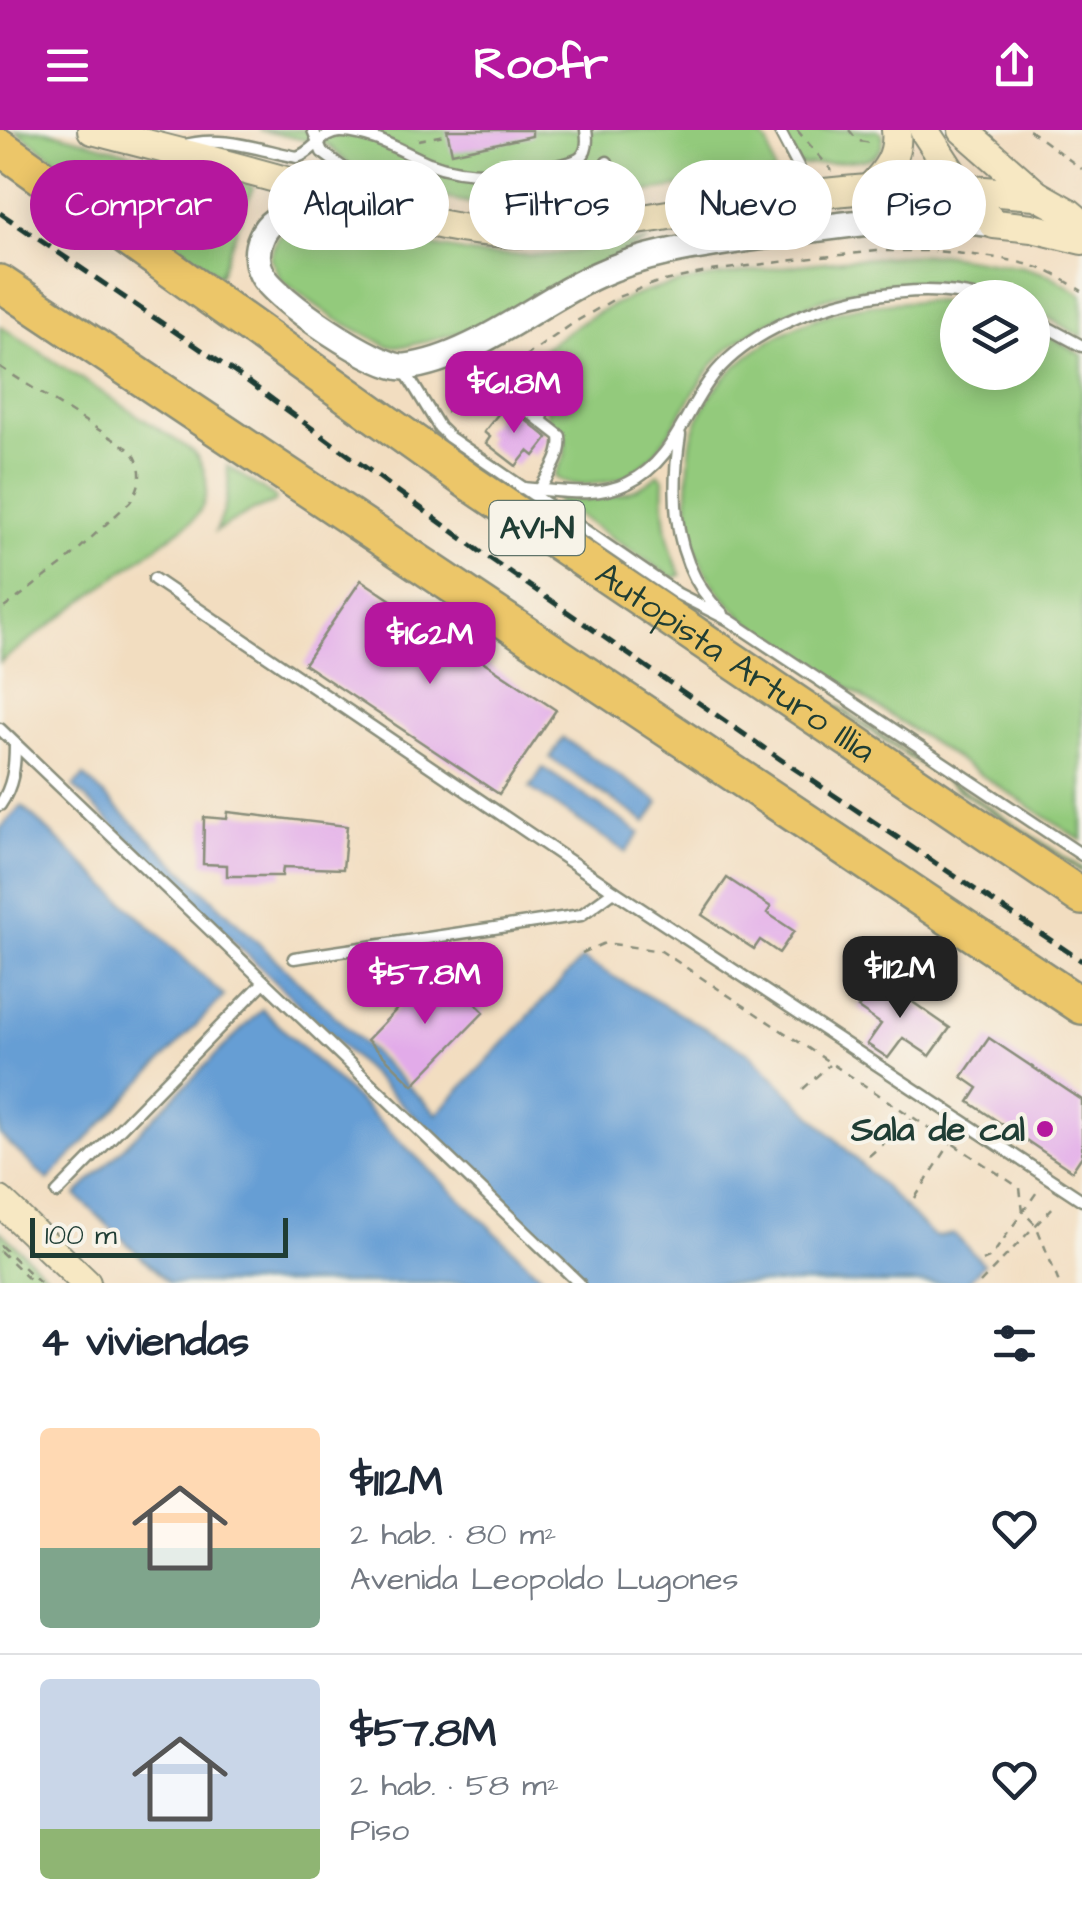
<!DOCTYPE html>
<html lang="es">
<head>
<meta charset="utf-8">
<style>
	:root { --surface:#fff; --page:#f2f2f3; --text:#1f2937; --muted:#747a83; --line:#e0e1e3; --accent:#b5179e }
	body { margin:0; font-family:"Architects Daughter",sans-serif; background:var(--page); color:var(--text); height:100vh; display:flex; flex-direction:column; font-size:38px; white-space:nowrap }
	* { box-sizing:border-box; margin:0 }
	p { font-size:32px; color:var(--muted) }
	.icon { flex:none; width:55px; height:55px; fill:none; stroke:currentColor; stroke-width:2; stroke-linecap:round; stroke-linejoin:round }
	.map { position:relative; height:1153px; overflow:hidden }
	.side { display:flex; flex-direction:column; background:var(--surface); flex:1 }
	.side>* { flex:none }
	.hud { position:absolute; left:30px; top:30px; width:1022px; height:90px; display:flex; gap:20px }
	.tools { position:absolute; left:940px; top:150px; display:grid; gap:20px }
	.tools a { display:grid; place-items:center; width:110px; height:110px; border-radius:50%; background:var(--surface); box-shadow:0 5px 25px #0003; font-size:50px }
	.scale { position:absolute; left:30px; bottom:25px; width:258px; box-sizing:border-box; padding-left:10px; border:5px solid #1f3d34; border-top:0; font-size:28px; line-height:35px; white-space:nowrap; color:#1f3d34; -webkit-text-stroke:8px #f7f3e8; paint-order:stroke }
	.price { position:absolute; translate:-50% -85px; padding:0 22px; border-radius:20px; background:var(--accent); color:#fff; font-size:32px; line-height:65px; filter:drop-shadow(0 2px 5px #0008) }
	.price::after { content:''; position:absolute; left:50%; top:60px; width:30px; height:22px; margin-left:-15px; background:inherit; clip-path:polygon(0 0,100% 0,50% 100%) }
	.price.current { background:#222; color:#fff }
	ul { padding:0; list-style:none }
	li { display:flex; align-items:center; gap:30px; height:250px; padding:0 40px }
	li+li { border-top:2px solid var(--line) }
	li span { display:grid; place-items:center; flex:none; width:280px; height:200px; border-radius:10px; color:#555 }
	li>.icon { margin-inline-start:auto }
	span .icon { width:120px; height:120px; fill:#fffc; stroke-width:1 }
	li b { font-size:42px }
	h2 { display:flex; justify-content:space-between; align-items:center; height:120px; padding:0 40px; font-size:42px }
	.tag { padding:0 35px; border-radius:45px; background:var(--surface); box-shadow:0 5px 25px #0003; font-size:35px; line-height:90px }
	.tag.current { background:var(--accent); color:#fff }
	header { display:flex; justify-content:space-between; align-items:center; height:130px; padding:0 40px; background:var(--accent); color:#fff; font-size:45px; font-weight:700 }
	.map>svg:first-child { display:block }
	.green { fill:#93ca7c; stroke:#598458; stroke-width:2.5 }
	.water { fill:#669ed4; stroke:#426e84; stroke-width:2.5 }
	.building { fill:#e2abe9 }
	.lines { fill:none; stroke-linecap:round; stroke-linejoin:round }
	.service-casing { stroke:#888d7a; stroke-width:15 }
	.tertiary-casing { stroke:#888d7a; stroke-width:30 }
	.secondary-casing { stroke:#888d7a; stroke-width:32 }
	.motorway-casing { stroke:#888d7a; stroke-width:40 }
	.path { stroke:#888d7a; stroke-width:2.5; stroke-dasharray:8 8; stroke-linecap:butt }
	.service { stroke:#fff; stroke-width:10 }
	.tertiary { stroke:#fff; stroke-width:25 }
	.secondary { stroke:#f7e8c3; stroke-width:28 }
	.motorway { stroke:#ecc669; stroke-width:35 }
	.rail { stroke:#1f3d34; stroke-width:5; stroke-dasharray:15 8; stroke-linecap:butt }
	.poi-dot { fill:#b5179e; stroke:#f7f3e8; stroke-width:4 }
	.labels { text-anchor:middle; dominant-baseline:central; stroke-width:8; stroke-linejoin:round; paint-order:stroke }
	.shield { fill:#f7f3e8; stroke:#60746a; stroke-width:2.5 }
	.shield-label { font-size:32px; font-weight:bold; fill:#1f3d34 }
	.street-label { font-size:35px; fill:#1f3d34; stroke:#f7f3e8 }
	.poi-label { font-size:35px; font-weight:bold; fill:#1f3d34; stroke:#f7f3e8; text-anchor:end }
</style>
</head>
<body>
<header><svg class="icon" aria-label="menu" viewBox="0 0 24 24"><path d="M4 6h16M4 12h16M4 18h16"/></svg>Roofr<svg class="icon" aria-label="share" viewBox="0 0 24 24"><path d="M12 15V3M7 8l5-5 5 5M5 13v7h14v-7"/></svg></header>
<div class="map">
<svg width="1082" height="1153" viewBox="0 0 1082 1153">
	<rect width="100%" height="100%" fill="#f7f3e8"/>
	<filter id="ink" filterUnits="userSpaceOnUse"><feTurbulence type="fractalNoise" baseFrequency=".01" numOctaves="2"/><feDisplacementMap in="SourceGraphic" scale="20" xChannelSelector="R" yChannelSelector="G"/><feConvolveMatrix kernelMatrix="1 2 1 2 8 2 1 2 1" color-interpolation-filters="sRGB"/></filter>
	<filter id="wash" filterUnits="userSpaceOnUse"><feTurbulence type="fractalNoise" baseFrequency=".0048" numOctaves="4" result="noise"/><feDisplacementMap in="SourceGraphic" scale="40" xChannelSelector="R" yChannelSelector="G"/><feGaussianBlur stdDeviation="2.25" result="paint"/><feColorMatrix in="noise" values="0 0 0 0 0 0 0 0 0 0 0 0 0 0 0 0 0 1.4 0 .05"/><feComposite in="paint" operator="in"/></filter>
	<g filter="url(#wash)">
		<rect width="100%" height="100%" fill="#f2ddc0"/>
		<!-- green -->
		<g class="green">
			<polygon points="15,0 46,0 253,57 219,146"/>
			<polygon points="259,0 756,0 768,14 775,43 511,81 369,53 328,15"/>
			<path d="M779,0H878L883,5C883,18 880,24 868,29L798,36Z"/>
			<polygon points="294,95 318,95 481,125 550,125 649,111 561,152 488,195 408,216 388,216 334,188 281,150 270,127 277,107"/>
			<path d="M940,124L1023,137L1050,145L1082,165V207L1033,179L1032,168C1025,167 1017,169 1009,167C992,165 976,157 957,154C884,145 791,171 732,216C689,248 669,333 620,349C611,352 599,353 590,354C577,355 564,355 554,346L565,325V306L547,289V252L536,242L503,248C540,222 577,191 619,172C659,154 704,148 747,142C811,132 874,126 940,124Z"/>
			<path d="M932,171L957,173L958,242H1032L1033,197L1082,225V711L748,492C703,451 686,419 688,358C689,341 688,320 693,304C711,239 779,197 840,181C870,173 901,172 932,171Z"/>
			<path d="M0,196L194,322C210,344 212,369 193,390L0,532Z"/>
			<polygon points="430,304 1082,739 1082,742 428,306"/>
			<path d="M227,336L276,368L275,372L254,380L216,401C226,380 231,359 227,336Z"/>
			<path d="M659,344L664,350C662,382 667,417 681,445L673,448L556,371L558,368C592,374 632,367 659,344Z"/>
			<polygon points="0,1101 55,1153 0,1153"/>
		</g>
		<!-- water -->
		<g class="water">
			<polygon points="563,608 659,672 646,692 550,628"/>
			<polygon points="543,638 640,703 626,722 530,658"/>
			<polygon points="84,646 437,984 582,829 749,923 931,1104 937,1107 954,1104 984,1134 966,1153 587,1153 73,656"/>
			<polygon points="22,676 224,866 48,1050 0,1005 0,699"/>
			<polygon points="262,879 548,1153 169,1153 76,1065"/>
		</g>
		<g id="blocks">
			<!-- building -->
			<g class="building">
				<polygon points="447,0 532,0 532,6 452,23"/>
				<polygon points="506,274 548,308 534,326 528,321 516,336 486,313 490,307 484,302"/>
				<polygon points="361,450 556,580 499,664 304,534"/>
				<polygon points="228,682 347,696 343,739 283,737 282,746 227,746 227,735 203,734 204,687 227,689"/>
				<polygon points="727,748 771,777 767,783 794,801 779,823 760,810 754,819 702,785"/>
				<polygon points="446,845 484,882 413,955 367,910 426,849 434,856"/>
				<polygon points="878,848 950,898 930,926 903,908 888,928 867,914 881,894 858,878"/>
				<polygon points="989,908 1082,970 1082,1026 1072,1041 969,972 978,958 962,947"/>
			</g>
		</g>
	</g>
	<g filter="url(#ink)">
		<use href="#blocks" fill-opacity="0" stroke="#888d7a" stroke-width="2.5"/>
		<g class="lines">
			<!-- service casing -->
			<g class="service-casing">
				<g id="service">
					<polyline points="313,0 322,22 386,70"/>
					<polyline points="779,0 798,36 806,64"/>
					<path d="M182,16C219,4 260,20 297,27C314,22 322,1 342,2C373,3 401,21 429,33C468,48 511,44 551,37C577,32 591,30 586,0"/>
					<polyline points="579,97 577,80 607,32"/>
					<polyline points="1032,189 1082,216"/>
					<polyline points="403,238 439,297 449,307 678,464 729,490 1082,725"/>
					<path d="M680,305C670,368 673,438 723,484"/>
					<path d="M521,358C556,360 595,369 628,353C673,332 684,283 712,247C764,180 902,145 981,168"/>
					<path d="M540,359C549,343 563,326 560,306L514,270C515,256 521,246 536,247C548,259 543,276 542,292"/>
					<polyline points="154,449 614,761 1082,1070"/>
					<polyline points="0,599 579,1153"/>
					<path d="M0,675C13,656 15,637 15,614"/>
					<polyline points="294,828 581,785 614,761"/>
					<polyline points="57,1063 264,852"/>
				</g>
			</g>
			<!-- tertiary casing -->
			<g class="tertiary-casing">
				<path id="tertiary" d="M385,86L295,82C280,86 267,92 261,108C256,119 256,133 262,144C274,169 379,240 406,237C472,229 538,172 597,145C645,123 700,116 752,108C836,95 908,83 994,94"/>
			</g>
			<!-- secondary casing -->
			<g class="secondary-casing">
				<g id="secondary">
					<path d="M92,0C161,18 231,35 300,55C364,72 428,98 494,102C522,104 551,102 579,99C675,85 771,66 868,59C924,55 981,61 1037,65"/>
					<polyline points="924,0 963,60 994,94 1032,98 1082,110"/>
					<polyline points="963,0 1037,65 1069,83 1082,94"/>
					<path d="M870,58C887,41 899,25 896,0"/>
					<polyline points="0,1071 86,1153"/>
				</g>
			</g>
			<!-- motorway casing -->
			<g class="motorway-casing">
				<g id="motorway">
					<path id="s1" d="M0,17L469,352L1082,767"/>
					<polyline points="0,153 1082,876"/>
				</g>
			</g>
			<!-- path -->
			<g class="path">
				<polyline points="797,0 832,41"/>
				<polyline points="849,0 858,11 872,13"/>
				<polyline points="1029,0 1082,39"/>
				<polyline points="418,10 444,5"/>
				<path d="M934,110L935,121C972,125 1012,127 1047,141C1059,146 1070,154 1082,161"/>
				<path d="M0,237L132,321C144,338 142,355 130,372L64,433L0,481"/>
				<polyline points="446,282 575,192 618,167 655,153 711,141 795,130 877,121 935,121"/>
				<polyline points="582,823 605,813 661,821 1020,1058 1023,1082 1036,1095 1059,1153"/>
				<polyline points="803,959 829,935"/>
				<polyline points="869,1026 913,988"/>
				<polyline points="915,1068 950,1014"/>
				<polyline points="0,1115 40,1153"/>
				<polyline points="0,1121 33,1153"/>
				<polyline points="982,1131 991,1127 1039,1059"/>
				<polyline points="980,1153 1057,1073"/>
			</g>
			<!-- service -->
			<use href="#service" class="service"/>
			<!-- tertiary -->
			<use href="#tertiary" class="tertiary"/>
			<!-- secondary -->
			<use href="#secondary" class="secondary"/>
			<!-- motorway -->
			<use href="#motorway" class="motorway"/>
			<!-- rail -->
			<polyline class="rail" points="0,83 246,250 485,425 780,629 1082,831"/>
		</g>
	</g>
	<!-- markers -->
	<circle class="poi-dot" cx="1045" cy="999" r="10"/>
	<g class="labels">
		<!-- shield labels -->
		<rect class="shield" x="489.5" y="371" width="95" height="54" rx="8"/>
		<g class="shield-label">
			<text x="537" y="398">AV1-N</text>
		</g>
		<!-- street labels -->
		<g class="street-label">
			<text stroke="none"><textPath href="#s1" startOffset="898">Autopista Arturo Illia</textPath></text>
		</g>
		<!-- poi labels -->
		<g class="poi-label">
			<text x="1025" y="999">Sala de cal</text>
		</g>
	</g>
</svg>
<div class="tools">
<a><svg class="icon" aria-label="layers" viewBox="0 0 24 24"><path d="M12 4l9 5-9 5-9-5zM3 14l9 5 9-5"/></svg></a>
</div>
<div class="scale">100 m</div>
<b class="price" style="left:514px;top:306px">$61.8M</b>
<b class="price" style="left:430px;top:557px">$162M</b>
<b class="price current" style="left:900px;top:891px">$112M</b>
<b class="price" style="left:425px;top:897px">$57.8M</b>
<div class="hud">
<a class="tag current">Comprar</a>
<a class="tag">Alquilar</a>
<a class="tag">Filtros</a>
<a class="tag">Nuevo</a>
<a class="tag">Piso</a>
</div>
</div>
<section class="side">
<h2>4 viviendas<svg class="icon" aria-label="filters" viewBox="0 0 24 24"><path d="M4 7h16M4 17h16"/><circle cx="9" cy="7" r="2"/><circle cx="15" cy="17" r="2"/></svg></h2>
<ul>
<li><span style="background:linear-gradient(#ffd9b3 60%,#7fa58c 0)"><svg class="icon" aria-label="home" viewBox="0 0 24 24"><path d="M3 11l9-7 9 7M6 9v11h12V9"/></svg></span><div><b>$112M</b><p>2 hab. · 80 m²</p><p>Avenida Leopoldo Lugones</p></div><svg class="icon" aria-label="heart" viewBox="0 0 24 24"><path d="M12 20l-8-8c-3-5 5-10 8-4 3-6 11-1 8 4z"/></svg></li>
<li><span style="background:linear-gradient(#c9d6e8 75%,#8fb573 0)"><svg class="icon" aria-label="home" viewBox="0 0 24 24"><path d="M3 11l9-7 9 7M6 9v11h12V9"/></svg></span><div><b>$57.8M</b><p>2 hab. · 58 m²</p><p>Piso</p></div><svg class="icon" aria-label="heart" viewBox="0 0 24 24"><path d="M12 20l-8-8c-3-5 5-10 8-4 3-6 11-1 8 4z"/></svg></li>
</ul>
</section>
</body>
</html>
